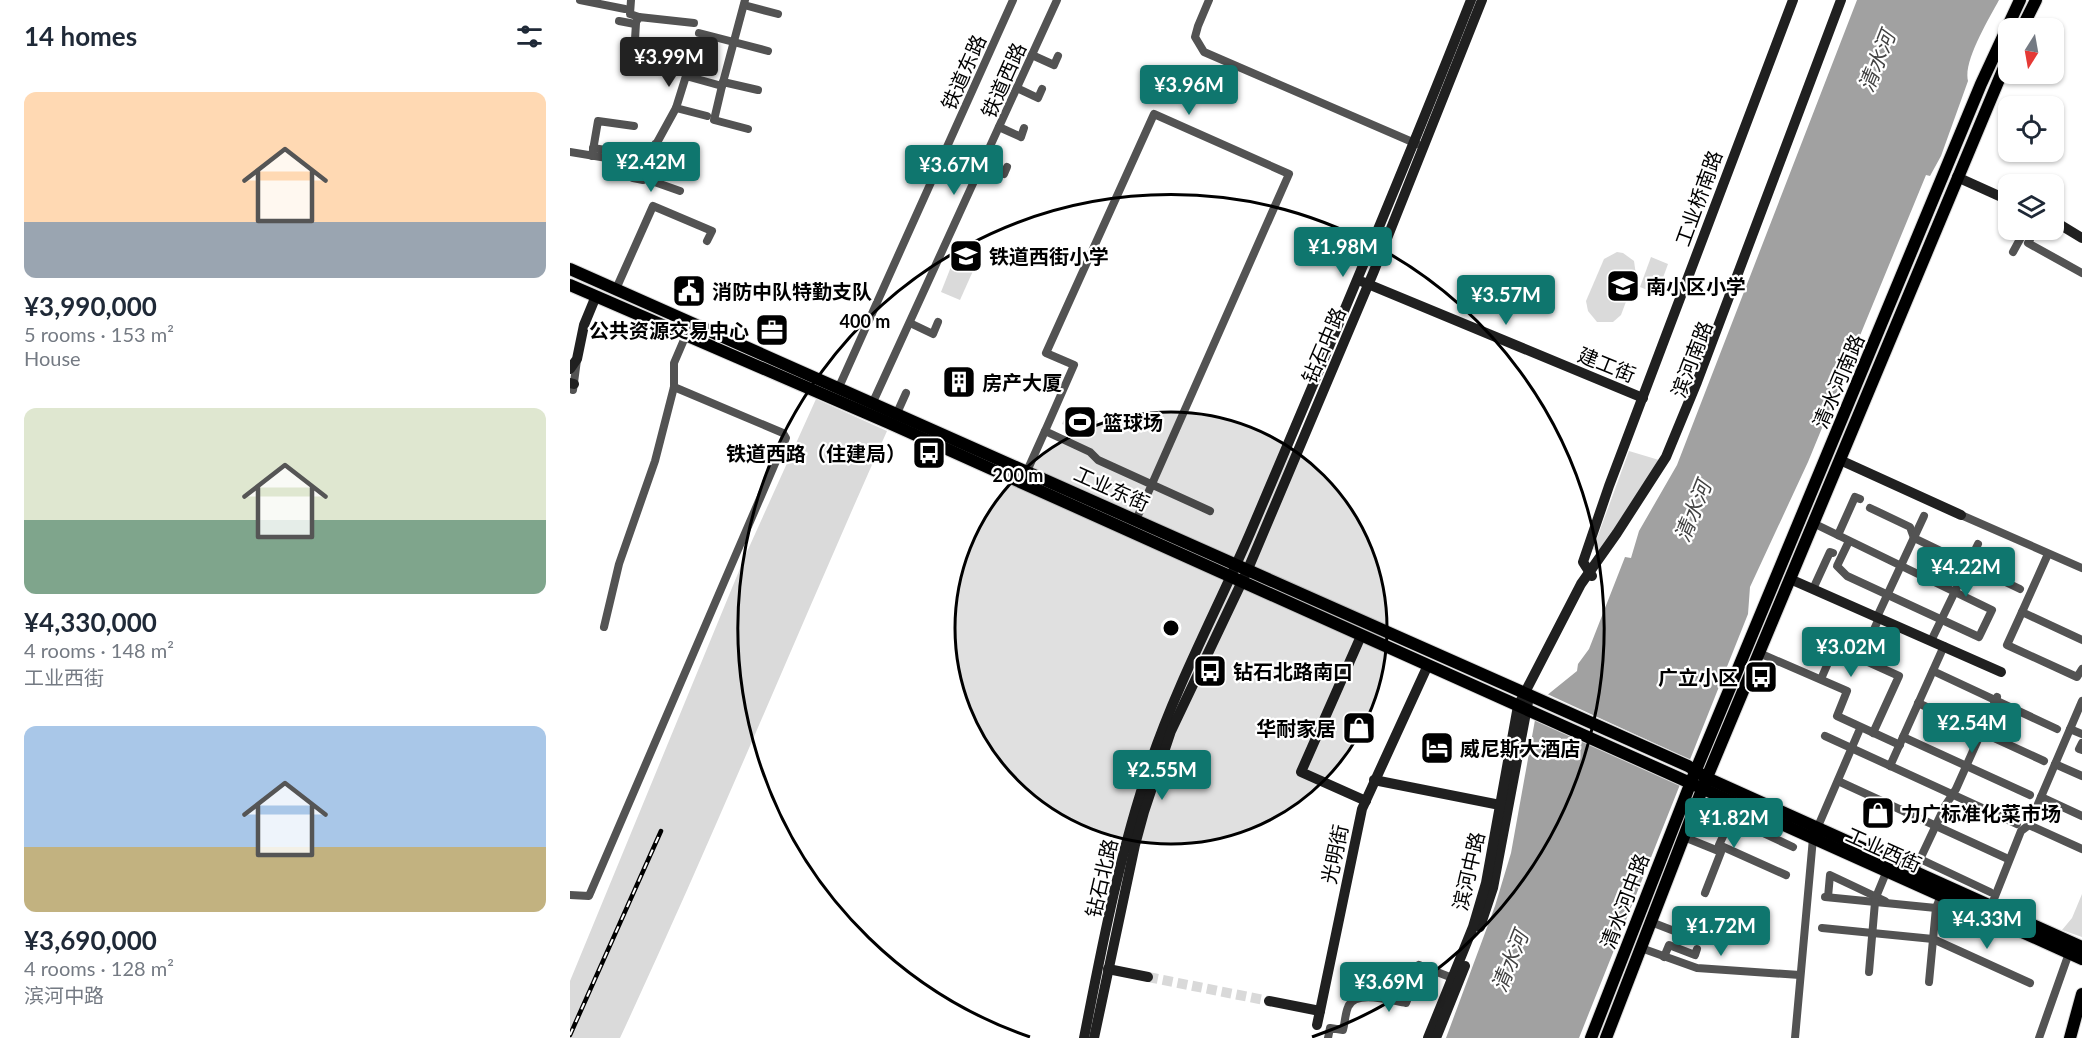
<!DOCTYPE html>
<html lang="en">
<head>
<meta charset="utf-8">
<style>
	:root { --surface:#fff; --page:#f6f6f7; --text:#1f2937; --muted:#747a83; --accent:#0f766e }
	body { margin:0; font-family:Lato,"Noto Sans SC",sans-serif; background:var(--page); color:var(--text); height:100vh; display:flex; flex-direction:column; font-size:22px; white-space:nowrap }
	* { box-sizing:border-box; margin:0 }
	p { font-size:20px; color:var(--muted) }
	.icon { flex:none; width:33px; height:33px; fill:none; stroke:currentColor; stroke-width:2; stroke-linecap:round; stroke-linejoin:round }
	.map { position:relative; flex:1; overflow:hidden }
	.sheet { display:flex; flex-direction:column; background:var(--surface); width:570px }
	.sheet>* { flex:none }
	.needle { width:39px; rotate:191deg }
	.controls { position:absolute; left:1428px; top:18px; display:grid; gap:12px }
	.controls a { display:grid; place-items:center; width:66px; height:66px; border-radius:12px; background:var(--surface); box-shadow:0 2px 4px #0004; font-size:30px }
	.price { position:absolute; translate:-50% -51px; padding:0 14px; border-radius:6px; background:var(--accent); color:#fff; font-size:20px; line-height:39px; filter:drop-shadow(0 2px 3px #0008) }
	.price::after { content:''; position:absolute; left:50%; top:36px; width:18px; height:14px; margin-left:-9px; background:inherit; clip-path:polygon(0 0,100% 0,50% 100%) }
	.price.selected { background:#222; color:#fff }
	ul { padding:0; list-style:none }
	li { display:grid; align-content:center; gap:12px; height:318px; padding:0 24px }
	li span { display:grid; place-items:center; height:186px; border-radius:12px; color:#555 }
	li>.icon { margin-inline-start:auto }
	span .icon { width:108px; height:108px; fill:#fffc; stroke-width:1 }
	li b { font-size:26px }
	h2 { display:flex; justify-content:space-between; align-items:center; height:72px; padding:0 24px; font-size:26px }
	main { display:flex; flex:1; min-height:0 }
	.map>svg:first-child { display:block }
	.green { fill:#dadada }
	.water { fill:#a1a1a1 }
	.pier { fill:#fff }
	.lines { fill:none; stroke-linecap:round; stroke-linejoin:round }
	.secondary-tunnel { stroke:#d9d9d9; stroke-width:10; stroke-dasharray:10 5; stroke-linecap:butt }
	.primary-casing { stroke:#dbdbdb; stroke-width:14 }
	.street { stroke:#535353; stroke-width:8 }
	.secondary { stroke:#202020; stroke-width:10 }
	.primary { stroke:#000; stroke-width:12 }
	.rail-casing { stroke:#000; stroke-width:4.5 }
	.rail { stroke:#fff; stroke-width:2; stroke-dasharray:7; stroke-linecap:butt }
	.ring { fill:none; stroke:#000; stroke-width:3 }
	.labels { text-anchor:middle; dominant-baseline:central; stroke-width:4.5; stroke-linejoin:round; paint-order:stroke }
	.street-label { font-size:20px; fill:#000; stroke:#fff }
	.poi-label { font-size:20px; font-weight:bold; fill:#000; stroke:#fff; text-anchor:start }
	.water-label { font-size:21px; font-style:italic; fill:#424242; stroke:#fff }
	.centre { fill:#000; stroke:#fff; stroke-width:3 }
	.ring-label { font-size:18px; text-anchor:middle; font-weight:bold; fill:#000; stroke:#fff; stroke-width:4.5; stroke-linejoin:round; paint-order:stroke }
</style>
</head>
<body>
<main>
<section class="sheet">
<h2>14 homes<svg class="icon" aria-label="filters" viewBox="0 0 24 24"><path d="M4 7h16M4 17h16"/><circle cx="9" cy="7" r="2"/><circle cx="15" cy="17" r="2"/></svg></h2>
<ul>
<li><span style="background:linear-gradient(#ffd9b3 70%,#9aa5b1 0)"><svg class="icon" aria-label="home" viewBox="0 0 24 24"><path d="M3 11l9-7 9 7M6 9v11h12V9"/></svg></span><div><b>¥3,990,000</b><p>5 rooms · 153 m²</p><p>House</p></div></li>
<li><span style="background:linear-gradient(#dfe7d0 60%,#7fa58c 0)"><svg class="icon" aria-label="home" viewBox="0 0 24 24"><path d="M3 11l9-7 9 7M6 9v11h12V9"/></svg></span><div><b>¥4,330,000</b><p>4 rooms · 148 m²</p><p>工业西街</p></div></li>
<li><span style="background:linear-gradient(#a9c7e8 65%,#c2b280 0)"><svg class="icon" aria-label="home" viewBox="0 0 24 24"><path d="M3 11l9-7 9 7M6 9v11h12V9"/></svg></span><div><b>¥3,690,000</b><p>4 rooms · 128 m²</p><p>滨河中路</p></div></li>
</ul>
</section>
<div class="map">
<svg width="1512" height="1038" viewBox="0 0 1512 1038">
	<rect width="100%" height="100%" fill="#fff"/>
	<!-- green -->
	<g class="green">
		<polygon points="390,244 411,253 390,300 371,292"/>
		<polygon points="1047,252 1053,253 1064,261 1066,275 1051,315 1043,322 1027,322 1018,311 1016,301 1034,259"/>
		<polygon points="1081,257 1098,264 1087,294 1070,287"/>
		<path d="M246,399L317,431C227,633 143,838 50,1038H0V981L176,554Z"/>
		<polygon points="499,408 528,421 521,436 492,424"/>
		<polygon points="1059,451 1089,460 1029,552 1023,549"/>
		<polygon points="1512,894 1512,937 1492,930 1502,918"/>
	</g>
	<!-- water -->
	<path class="water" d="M1287,0H1429C1419,19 1393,61 1398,81L1371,156L1360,176L1356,175L1238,462L1180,587L1178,614L1009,1038H876L925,906L941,853L965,720L976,696L1007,671L1008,664L1019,649L1055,557L1061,558L1069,531L1107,465Z"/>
	<!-- pier -->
	<polygon class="pier" points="975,693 1121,760 1110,784 963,716"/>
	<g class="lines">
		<!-- secondary-tunnel -->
		<polyline class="secondary-tunnel" points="578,977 699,1001"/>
		<!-- primary casing -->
		<g class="primary-casing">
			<g id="primary">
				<polyline points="1452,28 1466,0"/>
				<polyline points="0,269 959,695 1118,766 1137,778 1512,947"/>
				<polyline points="0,285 319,423 1512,959"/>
				<polyline points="1021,1038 1123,777 1411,84 1450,0"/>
				<polyline points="1036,1038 1135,782 1438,58"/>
				<polyline points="1500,1038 1512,994"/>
			</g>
		</g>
		<!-- street -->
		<g class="street">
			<polyline points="10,0 55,9"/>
			<polyline points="61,0 60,14 69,17"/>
			<polyline points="639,0 628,26 625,37 634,52 847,144"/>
			<polyline points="174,5 208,14"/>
			<polyline points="49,21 65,24 69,17 124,23"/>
			<polyline points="66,23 64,56 114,62"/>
			<polyline points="129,33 198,51"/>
			<polyline points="462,55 484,65 488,56"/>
			<polyline points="153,82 188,90"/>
			<polyline points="152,86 144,120 178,129"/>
			<polyline points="447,88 468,98 472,89"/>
			<polyline points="106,108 137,116"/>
			<polyline points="429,127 451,137 454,128"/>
			<polyline points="85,144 121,157"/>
			<polyline points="23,148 60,154"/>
			<polyline points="0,152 67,163 78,159 106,108 116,76 152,86 175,0"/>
			<polyline points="22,156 28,121 64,126"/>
			<polyline points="78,159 81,163 76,179 110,191"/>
			<polyline points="65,163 63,178 73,180"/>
			<polyline points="413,164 434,174 437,167"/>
			<polyline points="1465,230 1458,243 1512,273"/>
			<polyline points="1443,252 1455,230"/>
			<polyline points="46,289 83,206 142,231 137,241"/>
			<polyline points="340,323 363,334 368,322"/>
			<polyline points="269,387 443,0"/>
			<polyline points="3,390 7,360"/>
			<polyline points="303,402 487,0"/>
			<polyline points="327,413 336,393"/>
			<polyline points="457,471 475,431"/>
			<polyline points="1300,508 1340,527 1344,538 1450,589"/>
			<polyline points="1391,515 1512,568"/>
			<polyline points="566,520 582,484 719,174 584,114 476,353 504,365 475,431 520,452 528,460 640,511"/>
			<polyline points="1243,523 1422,610 1409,637 1277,576 1267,566 1279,541"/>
			<polyline points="1268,535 1285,497 1290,499"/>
			<polyline points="1243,589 1260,552 1263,553"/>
			<polyline points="1452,612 1478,554"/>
			<polyline points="1307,617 1354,516"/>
			<polyline points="34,627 49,564 85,461 104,387 104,363 116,335"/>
			<polyline points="1512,640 1452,612 1437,645 1507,677 1512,669"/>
			<polyline points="1361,641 1408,544"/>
			<polyline points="1189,653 1277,691 1267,716 1330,745"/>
			<polyline points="1291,659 1309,618"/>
			<polyline points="1363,671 1487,729"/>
			<polyline points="1251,679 1265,647 1329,676 1303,733"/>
			<polyline points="1348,703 1474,761"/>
			<polyline points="1500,729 1512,734"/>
			<polyline points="1255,736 1447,824"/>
			<polyline points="1333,737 1460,795"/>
			<polyline points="1512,743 1509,749 1512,750"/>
			<polyline points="1485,764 1512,776"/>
			<polyline points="1320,766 1374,646"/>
			<polyline points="1268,781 1436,858"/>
			<polyline points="1471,797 1512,816"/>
			<polyline points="1168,804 1149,845 1216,875"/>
			<polyline points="1161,818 1223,847"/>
			<polyline points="1459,825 1512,849"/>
			<polyline points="1114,837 1151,852 1135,893"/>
			<polyline points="1350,859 1420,892"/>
			<polyline points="1344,872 1375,806 1386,789 1427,697"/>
			<polyline points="0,895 19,896 216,438 213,433 104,387"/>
			<polyline points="1255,897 1366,908"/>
			<polyline points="1258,897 1260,875 1315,901"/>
			<polyline points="1306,897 1318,868"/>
			<polyline points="1420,909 1451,831 1459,825 1512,701"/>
			<polyline points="1081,922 1112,934 1121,912"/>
			<polyline points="1252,928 1363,939 1460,983"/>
			<polyline points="1071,948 1127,968 1230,975"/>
			<polyline points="1094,957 1099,945 1125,955 1127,949"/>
			<polyline points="849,965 885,979"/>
			<polyline points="1299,972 1305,902"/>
			<polyline points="1359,982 1366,908 1372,893"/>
			<path d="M758,1038L760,1028L773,1030C775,1023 775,1014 778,1007C785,989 822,1001 836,1003L851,966"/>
			<polyline points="1225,1038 1243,838 1289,731"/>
			<polyline points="1469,1038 1499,953"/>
		</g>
		<!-- secondary -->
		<g class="secondary">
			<polyline points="1387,177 1438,200"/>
			<polyline points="1484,221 1512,238"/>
			<polyline points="793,282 1073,398"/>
			<polyline points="0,369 7,359 14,325 26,296"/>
			<polyline points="0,383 4,384"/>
			<polyline points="1270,460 1391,515"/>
			<polyline points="1022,576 1013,562 1039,486 1223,0"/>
			<polyline points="1220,579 1431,672"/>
			<polyline points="791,636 731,772 796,801"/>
			<polyline points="804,780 930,805"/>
			<polyline points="910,927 923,888 958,702"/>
			<polyline points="538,969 578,977"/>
			<polyline points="699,1001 750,1011 792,809 858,665"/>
			<polyline points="747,1025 750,1011"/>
			<path d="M514,1038C532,946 550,851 581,761C608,682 648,608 681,531C756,355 831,178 901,0"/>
			<polyline points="524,1038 565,845 574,812 601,731 678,569 804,271 912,0"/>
			<polyline points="858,1038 903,927 916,883 948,706 1011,584 1047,533 1096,457 1127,382 1271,0"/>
			<polyline points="866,1038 895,966"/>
		</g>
		<!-- primary -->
		<use href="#primary" class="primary"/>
		<!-- rail casing -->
		<g class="rail-casing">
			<polyline id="rail" points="0,1035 91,831"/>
		</g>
		<!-- rail -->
		<use href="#rail" class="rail"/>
	</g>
	<!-- distance rings -->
	<circle cx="601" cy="628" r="216" fill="#000" fill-opacity=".12"/>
	<g class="ring">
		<circle cx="601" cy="628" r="216"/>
		<path d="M460 1037A433 433 0 1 1 742 1037"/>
	</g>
	<!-- icons -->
	<defs>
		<g id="school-square" transform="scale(1.725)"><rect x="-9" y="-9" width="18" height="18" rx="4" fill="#000" stroke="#fff"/><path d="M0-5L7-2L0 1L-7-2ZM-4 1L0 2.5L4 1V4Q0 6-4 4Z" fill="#fff"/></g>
		<g id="civic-square" transform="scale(1.725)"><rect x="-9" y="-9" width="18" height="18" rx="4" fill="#000" stroke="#fff"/><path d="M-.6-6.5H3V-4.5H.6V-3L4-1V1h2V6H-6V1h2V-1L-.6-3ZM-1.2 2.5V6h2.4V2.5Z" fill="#fff"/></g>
		<g id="office-square" transform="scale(1.725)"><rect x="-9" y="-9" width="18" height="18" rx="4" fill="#000" stroke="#fff"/><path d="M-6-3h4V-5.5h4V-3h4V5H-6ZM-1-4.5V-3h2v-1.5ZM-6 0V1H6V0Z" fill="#fff"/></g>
		<g id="building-square" transform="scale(1.725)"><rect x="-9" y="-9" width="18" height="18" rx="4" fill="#000" stroke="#fff"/><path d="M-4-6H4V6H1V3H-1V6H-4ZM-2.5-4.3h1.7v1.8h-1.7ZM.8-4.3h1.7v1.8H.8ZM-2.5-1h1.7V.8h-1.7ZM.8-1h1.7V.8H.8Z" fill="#fff"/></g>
		<g id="stadium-square" transform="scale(1.725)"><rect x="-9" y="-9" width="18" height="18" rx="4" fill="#000" stroke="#fff"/><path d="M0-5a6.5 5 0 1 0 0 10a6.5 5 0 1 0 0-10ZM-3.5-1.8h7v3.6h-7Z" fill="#fff"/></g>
		<g id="bus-square" transform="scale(1.725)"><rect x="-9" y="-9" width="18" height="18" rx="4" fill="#000" stroke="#fff"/><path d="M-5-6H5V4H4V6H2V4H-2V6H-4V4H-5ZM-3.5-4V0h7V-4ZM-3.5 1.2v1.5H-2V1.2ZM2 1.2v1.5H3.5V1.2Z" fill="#fff"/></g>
		<g id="shop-square" transform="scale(1.725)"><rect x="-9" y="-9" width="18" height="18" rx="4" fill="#000" stroke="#fff"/><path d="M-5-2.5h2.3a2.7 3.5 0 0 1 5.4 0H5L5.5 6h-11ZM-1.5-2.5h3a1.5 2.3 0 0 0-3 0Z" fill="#fff"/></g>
		<g id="hotel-square" transform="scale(1.725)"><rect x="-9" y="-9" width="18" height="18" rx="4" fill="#000" stroke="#fff"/><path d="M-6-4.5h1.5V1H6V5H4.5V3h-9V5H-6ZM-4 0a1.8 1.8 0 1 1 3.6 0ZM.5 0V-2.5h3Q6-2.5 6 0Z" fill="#fff"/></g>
	</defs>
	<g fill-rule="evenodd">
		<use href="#school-square" x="396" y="256"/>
		<use href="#school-square" x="1053" y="286"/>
		<use href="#civic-square" x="119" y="291"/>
		<use href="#office-square" x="202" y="330"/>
		<use href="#building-square" x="389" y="382"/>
		<use href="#stadium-square" x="510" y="422"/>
		<use href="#bus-square" x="359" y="453"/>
		<use href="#bus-square" x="640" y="671"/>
		<use href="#bus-square" x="1191" y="677"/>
		<use href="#shop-square" x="789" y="728"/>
		<use href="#hotel-square" x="867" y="748"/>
		<use href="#shop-square" x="1308" y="813"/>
	</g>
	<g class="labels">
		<!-- street labels -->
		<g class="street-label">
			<text transform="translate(393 72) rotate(-66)">铁道东路</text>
			<text transform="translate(433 80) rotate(-66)">铁道西路</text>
			<text transform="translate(1128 198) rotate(-70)">工业桥南路</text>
			<text transform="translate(753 345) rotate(-67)">钻石中路</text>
			<text transform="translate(1121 359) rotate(-69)">滨河南路</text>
			<text transform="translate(1037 364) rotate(22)">建工街</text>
			<text transform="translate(1268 381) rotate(-67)">清水河南路</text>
			<text transform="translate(542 488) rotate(24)">工业东街</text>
			<text transform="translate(1314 849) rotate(24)">工业西街</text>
			<text transform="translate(764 854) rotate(-78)">光明街</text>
			<text transform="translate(898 871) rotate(-77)">滨河中路</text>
			<text transform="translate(531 878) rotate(-77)">钻石北路</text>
			<text transform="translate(1054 901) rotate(-69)">清水河中路</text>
		</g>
		<!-- poi labels -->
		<g class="poi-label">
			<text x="419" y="256">铁道西街小学</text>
			<text x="1076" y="286">南小区小学</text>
			<text x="142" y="291">消防中队特勤支队</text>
			<text x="179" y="330" text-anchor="end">公共资源交易中心</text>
			<text x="412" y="382">房产大厦</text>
			<text x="533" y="422">篮球场</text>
			<text x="336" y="453" text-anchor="end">铁道西路（住建局）</text>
			<text x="663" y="671">钻石北路南口</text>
			<text x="1168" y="677" text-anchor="end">广立小区</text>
			<text x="766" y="728" text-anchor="end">华耐家居</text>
			<text x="890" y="748">威尼斯大酒店</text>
			<text x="1331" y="813">力广标准化菜市场</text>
		</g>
		<!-- water labels -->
		<g class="water-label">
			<text transform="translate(1306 61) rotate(-68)">清水河</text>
			<text transform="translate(1122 511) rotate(-68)">清水河</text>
			<text transform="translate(939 961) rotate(-68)">清水河</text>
		</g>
	</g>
	<circle cx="601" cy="628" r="9" class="centre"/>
	<g class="ring-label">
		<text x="295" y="328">400 m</text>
		<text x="448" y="482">200 m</text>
	</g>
</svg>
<div class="controls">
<a><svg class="needle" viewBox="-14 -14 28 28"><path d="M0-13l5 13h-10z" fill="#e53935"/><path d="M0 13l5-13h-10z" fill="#747a83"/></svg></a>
<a><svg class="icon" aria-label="locate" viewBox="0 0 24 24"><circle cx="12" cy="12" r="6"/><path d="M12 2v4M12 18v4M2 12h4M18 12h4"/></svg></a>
<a><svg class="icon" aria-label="layers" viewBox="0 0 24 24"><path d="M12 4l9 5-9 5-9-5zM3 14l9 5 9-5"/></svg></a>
</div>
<b class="price selected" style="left:99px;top:88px">¥3.99M</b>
<b class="price" style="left:619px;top:116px">¥3.96M</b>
<b class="price" style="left:81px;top:193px">¥2.42M</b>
<b class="price" style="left:384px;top:196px">¥3.67M</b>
<b class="price" style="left:773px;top:278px">¥1.98M</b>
<b class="price" style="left:936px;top:326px">¥3.57M</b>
<b class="price" style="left:1396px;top:598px">¥4.22M</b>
<b class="price" style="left:1281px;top:678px">¥3.02M</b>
<b class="price" style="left:1402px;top:754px">¥2.54M</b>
<b class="price" style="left:592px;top:801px">¥2.55M</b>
<b class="price" style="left:1164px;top:849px">¥1.82M</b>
<b class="price" style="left:1417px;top:950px">¥4.33M</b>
<b class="price" style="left:1151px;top:957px">¥1.72M</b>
<b class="price" style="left:819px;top:1013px">¥3.69M</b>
</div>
</main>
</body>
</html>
